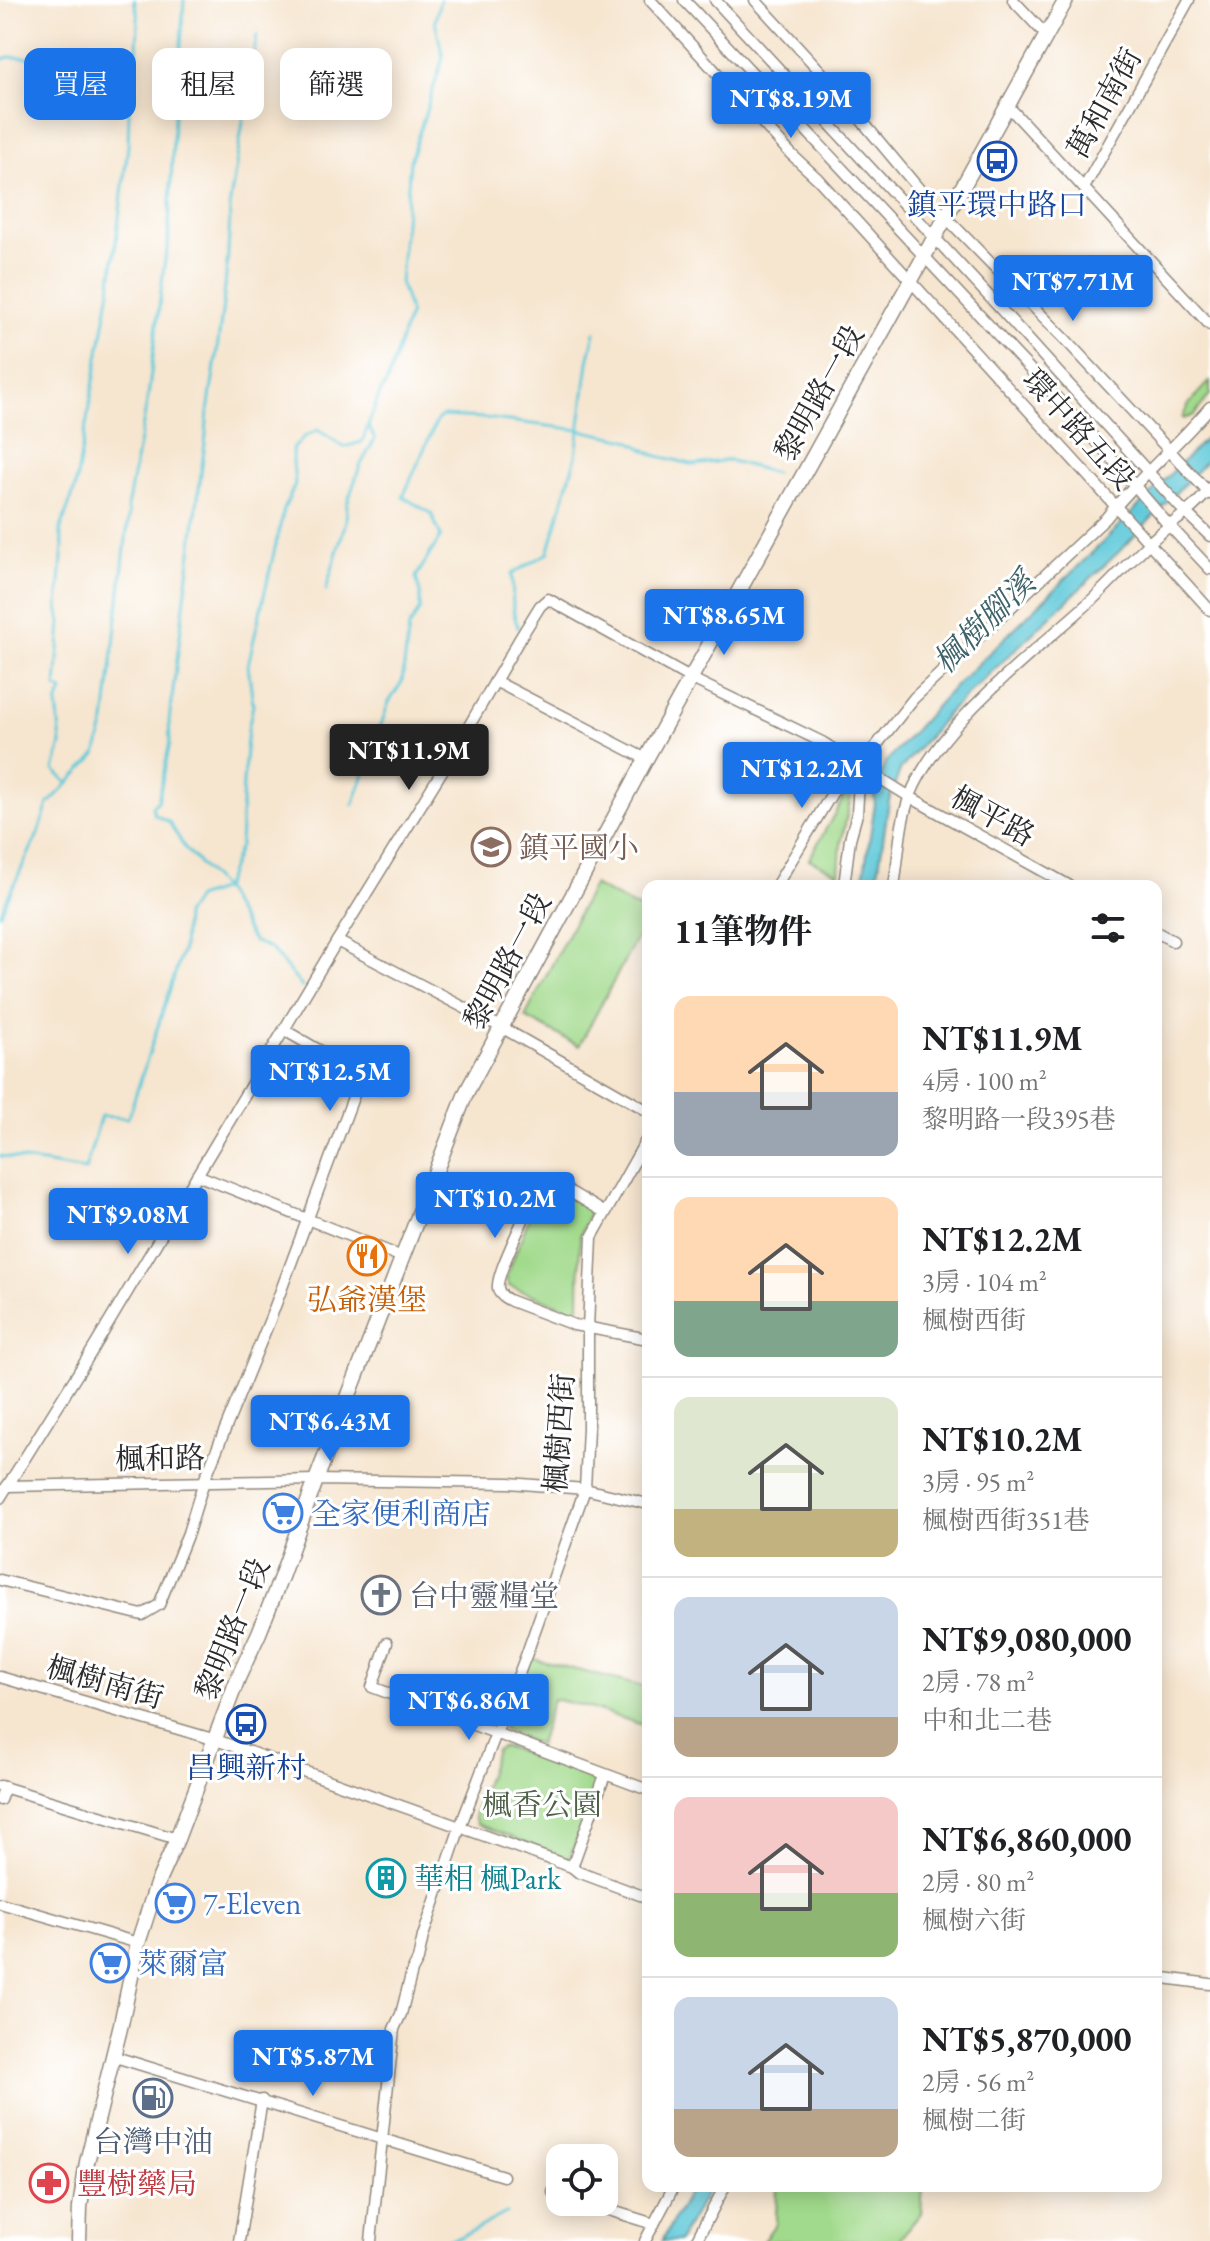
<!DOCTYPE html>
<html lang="zh-TW">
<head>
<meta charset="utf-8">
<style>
	:root { --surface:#fff; --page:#f2f2f2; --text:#202124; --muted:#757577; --line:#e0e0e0; --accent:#1a73e8 }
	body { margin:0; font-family:"EB Garamond","Noto Serif TC",serif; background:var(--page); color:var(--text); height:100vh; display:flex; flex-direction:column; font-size:30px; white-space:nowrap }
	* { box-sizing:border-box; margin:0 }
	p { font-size:26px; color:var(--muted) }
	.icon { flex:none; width:44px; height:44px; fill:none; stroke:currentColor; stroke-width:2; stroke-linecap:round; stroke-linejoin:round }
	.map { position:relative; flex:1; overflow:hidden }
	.details { position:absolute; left:642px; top:880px; width:520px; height:1312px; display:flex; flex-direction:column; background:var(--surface); border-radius:16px; box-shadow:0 4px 20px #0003 }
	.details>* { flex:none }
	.banner { position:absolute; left:24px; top:48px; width:498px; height:72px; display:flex; gap:16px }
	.buttons { position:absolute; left:546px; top:2144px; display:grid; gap:16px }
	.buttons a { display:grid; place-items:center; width:72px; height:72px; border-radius:16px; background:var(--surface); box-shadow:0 4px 20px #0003; font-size:40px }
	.price { position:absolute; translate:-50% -68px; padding:0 18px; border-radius:8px; background:var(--accent); color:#fff; font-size:26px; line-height:52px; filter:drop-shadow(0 2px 4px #0008) }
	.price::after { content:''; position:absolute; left:50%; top:48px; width:24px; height:18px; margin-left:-12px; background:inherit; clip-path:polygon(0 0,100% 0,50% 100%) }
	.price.selected { background:#222; color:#fff }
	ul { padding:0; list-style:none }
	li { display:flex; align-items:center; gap:24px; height:200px; padding:0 32px }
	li+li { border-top:2px solid var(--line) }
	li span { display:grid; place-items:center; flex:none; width:224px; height:160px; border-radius:16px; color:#555 }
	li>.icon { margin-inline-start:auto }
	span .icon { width:96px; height:96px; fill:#fffc; stroke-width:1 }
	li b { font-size:34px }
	h2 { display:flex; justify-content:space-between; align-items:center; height:96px; padding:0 32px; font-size:34px }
	.pill { padding:0 28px; border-radius:16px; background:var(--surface); box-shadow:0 4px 20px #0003; font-size:28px; line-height:72px }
	.pill.selected { background:var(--accent); color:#fff }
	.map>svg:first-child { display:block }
	.green { fill:#a1da8c; stroke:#66825c; stroke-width:2 }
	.water { fill:#5fc9d9; stroke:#457a82; stroke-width:2 }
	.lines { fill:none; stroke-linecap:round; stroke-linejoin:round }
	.stream { stroke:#5fc9d9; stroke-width:3 }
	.minor-casing { stroke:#90887d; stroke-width:13 }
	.major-casing { stroke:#90887d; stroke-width:17 }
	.minor { stroke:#fff; stroke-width:10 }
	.major { stroke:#fff; stroke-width:14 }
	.labels { text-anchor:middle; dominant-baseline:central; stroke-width:6; stroke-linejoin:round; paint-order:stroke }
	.street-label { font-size:30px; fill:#2b2b2b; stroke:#fff }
	.transit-label { font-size:30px; fill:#164399; stroke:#fff }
	.education-label { font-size:30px; fill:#785e54; stroke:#fff; text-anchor:start }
	.food-label { font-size:30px; fill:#c56008; stroke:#fff }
	.shop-label { font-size:30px; fill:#366cbe; stroke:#fff; text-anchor:start }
	.worship-label { font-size:30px; fill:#5b616d; stroke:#fff; text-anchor:start }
	.park-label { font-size:30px; fill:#4e6048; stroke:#fff }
	.culture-label { font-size:30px; fill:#0d838f; stroke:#fff; text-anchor:start }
	.service-label { font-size:30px; fill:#4e5e75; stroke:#fff }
	.health-label { font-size:30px; fill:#be3a42; stroke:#fff; text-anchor:start }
	.water-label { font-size:32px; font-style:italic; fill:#3d6268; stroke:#fff }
</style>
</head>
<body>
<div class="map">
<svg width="1210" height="2241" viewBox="0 0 1210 2241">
	<rect width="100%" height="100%" fill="#fff"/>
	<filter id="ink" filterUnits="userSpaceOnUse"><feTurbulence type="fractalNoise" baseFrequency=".0125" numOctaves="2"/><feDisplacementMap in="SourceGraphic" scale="16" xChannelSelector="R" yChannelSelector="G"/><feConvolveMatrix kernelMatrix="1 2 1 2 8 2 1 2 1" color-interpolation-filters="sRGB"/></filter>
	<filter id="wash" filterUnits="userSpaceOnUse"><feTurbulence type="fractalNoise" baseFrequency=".006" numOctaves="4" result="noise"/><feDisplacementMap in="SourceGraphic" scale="32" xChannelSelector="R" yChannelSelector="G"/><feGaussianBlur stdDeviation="1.8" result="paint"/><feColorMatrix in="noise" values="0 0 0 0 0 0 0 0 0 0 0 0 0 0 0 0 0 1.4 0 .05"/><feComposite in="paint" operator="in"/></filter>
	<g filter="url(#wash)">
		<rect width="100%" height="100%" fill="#f6e5cf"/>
		<!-- green -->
		<g class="green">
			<polygon points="1210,381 1210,395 1194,415 1184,419 1182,418 1189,404"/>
			<polygon points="852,792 841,843 839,874 809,859 844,797"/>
			<polygon points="593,885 648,913 648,917 579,1046 525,1017"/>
			<polygon points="547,1185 587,1207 589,1215 580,1236 579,1307 575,1311 509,1286 506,1278 539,1192"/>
			<polygon points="530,1658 648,1688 648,1717 646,1726 583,1706 553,1699 539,1745 503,1729"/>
			<polygon points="503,1746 600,1778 569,1859 477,1824 474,1816 496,1750"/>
			<polygon points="777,2186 923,2186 921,2213 898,2241 763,2241 776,2223"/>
		</g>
		<!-- water -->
		<g class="water">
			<polygon points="1210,434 1210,457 1125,546 949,712 900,770 889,801 876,886 862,886 875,804 874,795 885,763 947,694 1099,546"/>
			<polygon points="692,2186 710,2186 679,2241 662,2241"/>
		</g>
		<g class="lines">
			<!-- stream -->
			<g class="stream">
				<path d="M257,35L230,202C230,251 224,301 217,350C214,379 207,407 206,435L169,721L170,742L158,801L152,806L154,814L169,822L185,848L223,889L253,941L271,949L302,987"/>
				<polyline points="0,60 9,57 135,59"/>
				<polyline points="326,590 346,521 347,504 360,466 375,439 368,425"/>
				<polyline points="518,628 513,610 512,574 548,553 576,456 588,362 595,332"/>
				<polyline points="68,783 54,770 61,744 57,704 62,691 56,687 61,622 58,607 63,545 60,531 75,488 110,290 128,146 130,72 137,53 138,17 134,0"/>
				<polyline points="353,805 389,702 402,682 409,627 420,609 420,593 416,577 441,536 431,513 403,497 437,420 442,416 485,418 580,430 628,440 654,455 695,465 728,460 775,473"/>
				<polyline points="0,914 38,834 48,804 96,755 105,722 129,513 127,508 148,397 165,259 168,248 176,73 180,59 184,0"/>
				<polyline points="0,1156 85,1170 101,1116 128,1118 183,949 185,915 196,898 223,889 240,846 243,782 248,729 253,705 248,665 284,509 295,484 292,450 304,437 318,430 344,447 362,442 380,393 387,382 410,312 400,282 410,161 443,58 435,21 440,0"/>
				<polyline points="443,2241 461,2237 506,2213"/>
			</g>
		</g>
	</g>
	<g filter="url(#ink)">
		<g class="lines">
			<!-- minor casing -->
			<g class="minor-casing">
				<g id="minor">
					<polyline points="650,0 791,154 818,179 1210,610"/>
					<polyline points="684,0 1086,429 1166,522 1210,569"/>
					<polyline points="715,0 997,305 1180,507 1210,536"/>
					<polyline points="755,0 821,72 924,195 1064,338 1210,494"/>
					<polyline points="1013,0 1046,35"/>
					<polyline points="1008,106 1210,325"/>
					<polyline points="1084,188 1189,0"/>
					<polyline points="495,681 646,759"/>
					<polyline points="776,886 840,780 860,766"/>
					<path d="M844,886L850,839L857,814L860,766L914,698L1106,518C1138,478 1177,446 1210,407"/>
					<path d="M894,886C899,857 899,824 910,796C939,722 1037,651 1095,597C1113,580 1129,562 1147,545C1167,525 1194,511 1210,488"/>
					<polyline points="1156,932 1173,941"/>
					<polyline points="337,941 501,1027 648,1111"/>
					<polyline points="197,1175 402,1257"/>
					<path d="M604,1212L552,1181L541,1182L536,1189C530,1209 495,1274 498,1288C499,1295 505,1298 511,1301L574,1325L648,1339"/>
					<polyline points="7,1486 316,1480 509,1483 585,1489 648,1504"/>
					<polyline points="0,1498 95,1346 337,941 455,750 519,640 540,606 548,599 690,678 822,742 910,797 1070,886"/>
					<polyline points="0,1580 142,1615 159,1605 188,1533 204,1481 271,1317 358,1084 357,1072 284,1030"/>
					<polyline points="387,1643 372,1687 648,1790"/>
					<polyline points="0,1677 216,1740 572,1867 578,1872 648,1898"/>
					<polyline points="0,1786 177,1839"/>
					<polyline points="0,1800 5,1787"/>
					<polyline points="572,1867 605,1775"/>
					<polyline points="0,1903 138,1943"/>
					<polyline points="1156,1977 1210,1984"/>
					<polyline points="112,2056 503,2176"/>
					<polyline points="553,2192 560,2195"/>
					<polyline points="583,2202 654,2224"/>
					<polyline points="239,2241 262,2100"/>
					<polyline points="371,2241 394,2029 401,2014 412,1971 418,1960 423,1936 460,1827 527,1653 585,1489 588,1428 588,1328 592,1237 648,1137"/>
					<polyline points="645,2241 674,2186"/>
					<polyline points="696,2241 725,2186"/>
				</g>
			</g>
			<!-- major casing -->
			<g class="major-casing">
				<polyline id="major" points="79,2241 80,2207 87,2162 121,2024 138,1943 157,1884 177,1839 238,1678 259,1633 281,1577 316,1480 466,1093 646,759 1066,0"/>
			</g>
			<!-- minor -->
			<use href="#minor" class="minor"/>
			<!-- major -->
			<use href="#major" class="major"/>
		</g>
	</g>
	<!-- icons -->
	<defs>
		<g id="bus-ring" transform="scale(2)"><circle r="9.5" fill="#fff" stroke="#1a4fb4" stroke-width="1.5"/><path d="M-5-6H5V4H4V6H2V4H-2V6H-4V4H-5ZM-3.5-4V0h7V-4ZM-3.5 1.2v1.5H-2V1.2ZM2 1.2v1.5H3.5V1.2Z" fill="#1a4fb4"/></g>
		<g id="school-ring" transform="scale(2)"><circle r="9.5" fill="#fff" stroke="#8d6e63" stroke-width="1.5"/><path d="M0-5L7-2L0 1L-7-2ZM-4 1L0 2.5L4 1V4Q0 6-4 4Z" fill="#8d6e63"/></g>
		<g id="restaurant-ring" transform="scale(2)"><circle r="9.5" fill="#fff" stroke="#e8710a" stroke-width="1.5"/><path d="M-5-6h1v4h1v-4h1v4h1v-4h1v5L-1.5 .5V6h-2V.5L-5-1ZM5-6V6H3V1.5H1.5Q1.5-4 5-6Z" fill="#e8710a"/></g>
		<g id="supermarket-ring" transform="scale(2)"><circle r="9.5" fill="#fff" stroke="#3f7fe0" stroke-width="1.5"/><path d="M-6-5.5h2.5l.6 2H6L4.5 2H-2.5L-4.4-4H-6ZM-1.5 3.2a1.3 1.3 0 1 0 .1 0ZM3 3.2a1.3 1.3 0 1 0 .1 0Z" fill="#3f7fe0"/></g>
		<g id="church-ring" transform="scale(2)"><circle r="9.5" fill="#fff" stroke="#6b7280" stroke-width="1.5"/><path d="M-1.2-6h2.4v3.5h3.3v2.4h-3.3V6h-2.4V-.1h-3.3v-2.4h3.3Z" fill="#6b7280"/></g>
		<g id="building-ring" transform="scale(2)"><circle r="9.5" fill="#fff" stroke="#0f9aa8" stroke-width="1.5"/><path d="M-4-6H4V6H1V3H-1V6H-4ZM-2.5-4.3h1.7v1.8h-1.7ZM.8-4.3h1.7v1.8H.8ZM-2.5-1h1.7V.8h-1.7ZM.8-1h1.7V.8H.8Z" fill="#0f9aa8"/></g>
		<g id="fuel-ring" transform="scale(2)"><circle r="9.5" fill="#fff" stroke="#5c6f8a" stroke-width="1.5"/><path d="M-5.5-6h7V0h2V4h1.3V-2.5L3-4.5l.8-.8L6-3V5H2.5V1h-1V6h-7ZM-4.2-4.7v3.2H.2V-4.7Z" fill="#5c6f8a"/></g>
		<g id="pharmacy-ring" transform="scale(2)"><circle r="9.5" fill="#fff" stroke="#e0444e" stroke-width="1.5"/><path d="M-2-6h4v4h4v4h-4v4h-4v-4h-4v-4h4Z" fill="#e0444e"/></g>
	</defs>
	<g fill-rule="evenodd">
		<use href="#bus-ring" x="997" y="161"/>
		<use href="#school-ring" x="491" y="847"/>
		<use href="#restaurant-ring" x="367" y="1256"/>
		<use href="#supermarket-ring" x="283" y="1513"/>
		<use href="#church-ring" x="381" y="1595"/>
		<use href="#bus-ring" x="246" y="1724"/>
		<use href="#building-ring" x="386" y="1878"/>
		<use href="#supermarket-ring" x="175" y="1903"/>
		<use href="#supermarket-ring" x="110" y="1963"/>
		<use href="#fuel-ring" x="153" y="2098"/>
		<use href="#pharmacy-ring" x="49" y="2183"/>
	</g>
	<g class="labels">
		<!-- street labels -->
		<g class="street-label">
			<text transform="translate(1104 103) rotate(-61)">萬和南街</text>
			<text transform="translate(819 393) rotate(-61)">黎明路一段</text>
			<text transform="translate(1079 429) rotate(48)">環中路五段</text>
			<text transform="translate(993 816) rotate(29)">楓平路</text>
			<text transform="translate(507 961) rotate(-62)">黎明路一段</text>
			<text transform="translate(559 1433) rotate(-86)">楓樹西街</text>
			<text transform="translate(160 1458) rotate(-1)">楓和路</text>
			<text transform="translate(232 1629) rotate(-68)">黎明路一段</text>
			<text transform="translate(105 1682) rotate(16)">楓樹南街</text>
		</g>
		<!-- transit labels -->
		<g class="transit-label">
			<text x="997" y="204">鎮平環中路口</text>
			<text x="246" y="1767">昌興新村</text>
		</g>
		<!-- education labels -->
		<g class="education-label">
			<text x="519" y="847">鎮平國小</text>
		</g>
		<!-- food labels -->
		<g class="food-label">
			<text x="367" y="1299">弘爺漢堡</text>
		</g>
		<!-- shop labels -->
		<g class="shop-label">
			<text x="311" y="1513">全家便利商店</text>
			<text x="203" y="1903">7-Eleven</text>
			<text x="138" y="1963">萊爾富</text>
		</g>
		<!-- worship labels -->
		<g class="worship-label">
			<text x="409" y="1595">台中靈糧堂</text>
		</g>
		<!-- park labels -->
		<g class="park-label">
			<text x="542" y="1804">楓香公園</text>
		</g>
		<!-- culture labels -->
		<g class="culture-label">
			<text x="414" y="1878">華相 楓Park</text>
		</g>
		<!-- service labels -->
		<g class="service-label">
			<text x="153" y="2141">台灣中油</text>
		</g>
		<!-- health labels -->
		<g class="health-label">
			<text x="77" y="2183">豐樹藥局</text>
		</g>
		<!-- water labels -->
		<g class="water-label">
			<text transform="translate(984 622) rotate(-45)">楓樹腳溪</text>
		</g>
	</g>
</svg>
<div class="buttons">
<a><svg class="icon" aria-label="locate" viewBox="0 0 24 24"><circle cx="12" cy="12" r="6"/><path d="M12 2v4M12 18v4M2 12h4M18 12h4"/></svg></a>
</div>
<b class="price" style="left:791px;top:140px">NT$8.19M</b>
<b class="price" style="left:1073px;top:323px">NT$7.71M</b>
<b class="price" style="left:724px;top:657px">NT$8.65M</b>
<b class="price selected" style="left:409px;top:792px">NT$11.9M</b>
<b class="price" style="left:802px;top:810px">NT$12.2M</b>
<b class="price" style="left:330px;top:1113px">NT$12.5M</b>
<b class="price" style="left:495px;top:1240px">NT$10.2M</b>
<b class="price" style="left:128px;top:1256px">NT$9.08M</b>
<b class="price" style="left:330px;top:1463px">NT$6.43M</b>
<b class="price" style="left:469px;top:1742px">NT$6.86M</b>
<b class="price" style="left:313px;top:2098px">NT$5.87M</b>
<div class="banner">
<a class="pill selected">買屋</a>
<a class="pill">租屋</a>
<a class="pill">篩選</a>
</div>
<section class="details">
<h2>11筆物件<svg class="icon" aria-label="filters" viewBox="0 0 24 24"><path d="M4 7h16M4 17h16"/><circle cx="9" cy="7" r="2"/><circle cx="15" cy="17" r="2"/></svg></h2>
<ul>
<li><span style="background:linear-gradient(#ffd9b3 60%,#9aa5b1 0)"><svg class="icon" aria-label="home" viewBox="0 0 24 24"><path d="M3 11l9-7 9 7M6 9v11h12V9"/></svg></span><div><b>NT$11.9M</b><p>4房 · 100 m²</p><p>黎明路一段395巷</p></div></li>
<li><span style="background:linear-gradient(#ffd9b3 65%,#7fa58c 0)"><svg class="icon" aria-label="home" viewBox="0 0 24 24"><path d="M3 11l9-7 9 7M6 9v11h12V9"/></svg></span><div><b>NT$12.2M</b><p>3房 · 104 m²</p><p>楓樹西街</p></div></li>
<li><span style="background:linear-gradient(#dfe7d0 70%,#c2b280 0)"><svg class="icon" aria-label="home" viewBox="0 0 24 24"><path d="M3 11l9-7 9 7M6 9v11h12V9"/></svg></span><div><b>NT$10.2M</b><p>3房 · 95 m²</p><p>楓樹西街351巷</p></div></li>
<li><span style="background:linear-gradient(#c9d6e8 75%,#b9a48a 0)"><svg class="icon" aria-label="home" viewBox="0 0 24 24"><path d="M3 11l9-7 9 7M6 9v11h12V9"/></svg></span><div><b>NT$9,080,000</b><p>2房 · 78 m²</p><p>中和北二巷</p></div></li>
<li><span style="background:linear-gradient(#f6c9c9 60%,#8fb573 0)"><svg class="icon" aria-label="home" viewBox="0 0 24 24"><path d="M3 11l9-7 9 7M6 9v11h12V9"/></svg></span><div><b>NT$6,860,000</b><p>2房 · 80 m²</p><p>楓樹六街</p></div></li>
<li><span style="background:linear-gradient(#c9d6e8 70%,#b9a48a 0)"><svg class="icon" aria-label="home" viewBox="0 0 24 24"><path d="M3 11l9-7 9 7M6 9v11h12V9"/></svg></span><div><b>NT$5,870,000</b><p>2房 · 56 m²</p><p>楓樹二街</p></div></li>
</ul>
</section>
</div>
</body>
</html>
